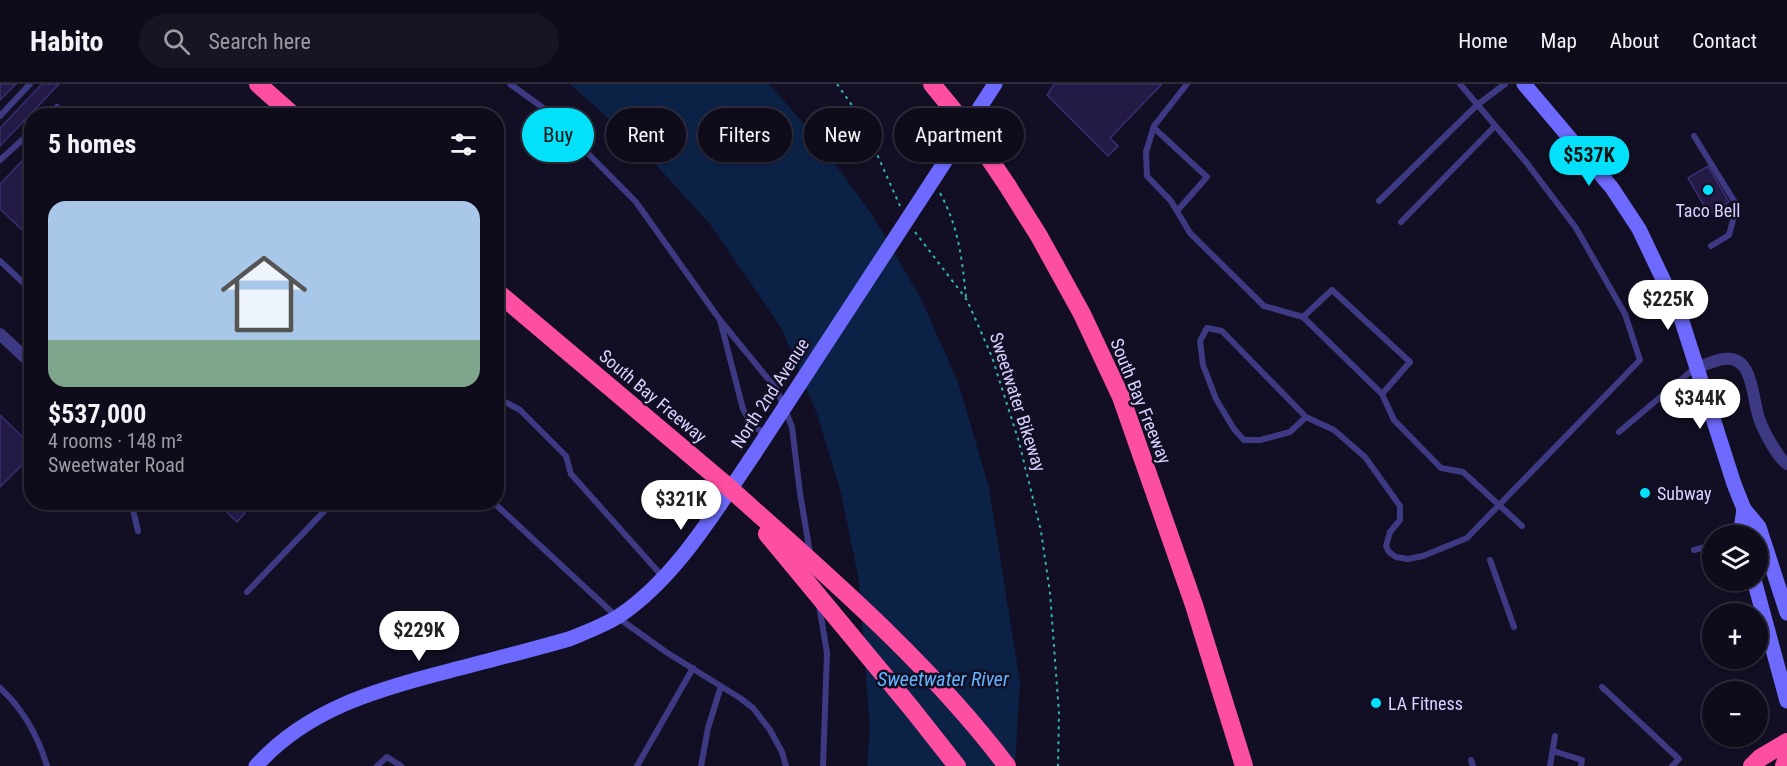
<!DOCTYPE html>
<html lang="en">
<head>
<meta charset="utf-8">
<style>
	:root { --surface:#0e0b1b; --page:#171424; --text:#f1f3f6; --muted:#9b9ba3; --line:#2e2b3a; --accent:#03e1fa }
	body { margin:0; font-family:"Roboto Condensed",sans-serif; background:var(--page); color:var(--text); height:100vh; display:flex; flex-direction:column; font-size:22px; white-space:nowrap }
	* { box-sizing:border-box; margin:0 }
	p { font-size:20px; color:var(--muted) }
	.icon { flex:none; width:33px; height:33px; fill:none; stroke:currentColor; stroke-width:2; stroke-linecap:round; stroke-linejoin:round }
	.map { position:relative; flex:1; overflow:hidden }
	.details { position:absolute; left:24px; top:24px; width:480px; height:402px; display:flex; flex-direction:column; background:var(--surface); border-radius:24px; box-shadow:0 2px 4px #0004,0 0 0 2px var(--line) }
	.details>* { flex:none }
	.top-card { position:absolute; left:522px; top:24px; width:570px; height:54px; display:flex; gap:12px }
	.tools { position:absolute; left:1702px; top:441px; display:grid; gap:12px }
	.tools a { display:grid; place-items:center; width:66px; height:66px; border-radius:50%; background:var(--surface); box-shadow:0 2px 4px #0004,0 0 0 2px var(--line); font-size:30px }
	.price { position:absolute; translate:-50% -51px; padding:0 14px; border-radius:21px; background:#fff; color:#222; font-size:20px; line-height:39px; filter:drop-shadow(0 2px 3px #0008) }
	.price::after { content:''; position:absolute; left:50%; top:36px; width:18px; height:14px; margin-left:-9px; background:inherit; clip-path:polygon(0 0,100% 0,50% 100%) }
	.price.current { background:var(--accent); color:#111 }
	ul { padding:0; list-style:none }
	li { display:grid; align-content:center; gap:12px; height:318px; padding:0 24px }
	li span { display:grid; place-items:center; height:186px; border-radius:18px; color:#555 }
	li>.icon { margin-inline-start:auto }
	span .icon { width:108px; height:108px; fill:#fffc; stroke-width:1 }
	li b { font-size:26px }
	h2 { display:flex; justify-content:space-between; align-items:center; height:72px; padding:0 24px; font-size:26px }
	.tag { padding:0 21px; border-radius:27px; background:var(--surface); box-shadow:0 2px 4px #0004,0 0 0 2px var(--line); font-size:21px; line-height:54px }
	.tag.current { background:var(--accent); color:#111 }
	header { display:flex; align-items:center; gap:36px; box-sizing:border-box; height:84px; padding:0 30px; background:var(--surface); border-bottom:2px solid var(--line) }
	header strong { font-size:28px }
	nav { display:flex; gap:33px; margin-inline-start:auto; font-size:21px }
	.search { width:420px; height:54px; background:var(--page); display:flex; align-items:center; gap:15px; box-sizing:border-box; padding:0 21px; border-radius:33px; color:var(--muted); font-size:22px }
	.map>svg:first-child { display:block }
	.water { fill:#0c2146 }
	.building { fill:#231b45; stroke:#3b2d71; stroke-width:1.5 }
	.lines { fill:none; stroke-linecap:round; stroke-linejoin:round }
	.path { stroke:#30b5ad; stroke-width:2; stroke-dasharray:3 4.5; stroke-linecap:butt }
	.lane { stroke:#3d3a83; stroke-width:6 }
	.street { stroke:#3d3a83; stroke-width:12 }
	.secondary { stroke:#6e6afd; stroke-width:15 }
	.highway { stroke:#fd4fa2; stroke-width:18 }
	.secondary-bridge { stroke:#6e6afd; stroke-width:15 }
	.highway-bridge { stroke:#fd4fa2; stroke-width:18 }
	.poi-dot { fill:#03e1fa; stroke:#120f24; stroke-width:2 }
	.labels { text-anchor:middle; dominant-baseline:central; stroke-width:5; stroke-linejoin:round; paint-order:stroke }
	.poi-label { font-size:18px; fill:#d7d2ff; stroke:#120f24; text-anchor:start }
	.street-label { font-size:18px; fill:#d7d2ff; stroke:#120f24 }
	.water-label { font-size:20px; font-style:italic; fill:#62b5fd; stroke:#120f24 }
</style>
</head>
<body>
<header>
<strong>Habito</strong>
<div class="search"><svg class="icon" aria-label="search" viewBox="0 0 24 24"><circle cx="10" cy="10" r="6"/><path d="M15 15l6 6"/></svg>Search here</div>
<nav><a>Home</a><a>Map</a><a>About</a><a>Contact</a></nav>
</header>
<div class="map">
<svg width="1787" height="682" viewBox="0 0 1787 682">
	<rect width="100%" height="100%" fill="#120f24"/>
	<!-- water -->
	<polygon class="water" points="570,0 769,0 816,54 873,132 921,215 958,298 989,404 1020,598 1015,682 867,682 870,644 859,497 841,408 817,330 782,245 710,140 638,61"/>
	<!-- building -->
	<g class="building">
		<polygon points="0,0 16,0 0,16"/>
		<polygon points="42,0 59,0 0,62 0,44"/>
		<polygon points="1054,0 1162,0 1110,54 1118,62 1108,72 1047,11"/>
		<polygon points="23,76 32,83 32,155 0,125 0,100"/>
		<polygon points="1708,82 1729,118 1709,130 1688,94"/>
		<polygon points="0,331 32,362 32,371 0,403"/>
		<polygon points="216,418 244,418 239,424 245,429 237,438"/>
	</g>
	<g class="lines">
		<!-- path -->
		<g class="path">
			<polyline points="837,0 861,34 900,122"/>
			<path d="M940,109C959,144 962,175 966,213"/>
			<polyline points="915,148 967,216 992,273 1019,358 1041,447 1050,509 1059,629 1058,682"/>
		</g>
		<!-- lane -->
		<g class="lane">
			<polyline points="510,0 542,23 636,118 720,236 743,325 751,340 765,350"/>
			<polyline points="1187,0 1154,42 1146,68 1147,92 1171,117 1190,149 1264,222 1303,233 1382,310 1394,336 1441,384 1463,388 1522,442"/>
			<polyline points="0,32 30,0"/>
			<polyline points="48,32 57,23 65,32"/>
			<polyline points="1154,44 1207,93 1177,127"/>
			<polyline points="1694,52 1736,120 1736,125 1729,151 1711,162"/>
			<polyline points="0,76 32,47"/>
			<polyline points="1379,117 1477,21 1505,0"/>
			<polyline points="1401,138 1495,42"/>
			<polyline points="0,177 32,207"/>
			<polyline points="1303,233 1332,206 1410,278 1382,310"/>
			<polyline points="720,236 777,306 792,343 800,409 810,469"/>
			<polyline points="496,313 520,326 566,372 571,390 663,493"/>
			<polyline points="1306,333 1290,348 1260,356 1244,356 1234,345 1216,315 1203,281 1200,257 1207,244 1222,247 1306,333 1334,346 1365,373 1400,422 1400,436 1390,448 1386,462 1389,468 1396,473 1408,475 1423,472 1467,454 1640,276 1625,230 1576,144 1526,78 1460,0"/>
			<polyline points="1619,348 1696,283"/>
			<polyline points="131,418 138,447"/>
			<polyline points="493,418 617,533 666,568 740,614 753,624 770,646 782,668 786,682"/>
			<polyline points="1694,466 1713,461"/>
			<polyline points="1490,476 1514,543"/>
			<polyline points="247,508 333,418"/>
			<polyline points="819,521 827,569 823,682"/>
			<polyline points="1602,603 1679,675 1672,682"/>
			<path d="M0,604C23,625 38,652 47,682"/>
			<polyline points="1553,667 1582,676 1581,682"/>
			<polyline points="1471,676 1473,682"/>
			<polyline points="377,682 387,673 401,682"/>
			<polyline points="637,682 693,584"/>
			<polyline points="701,682 708,644 721,602"/>
			<polyline points="1550,682 1555,652"/>
		</g>
		<!-- street -->
		<g class="street">
			<polyline points="0,250 32,280"/>
			<path d="M1697,283C1706,281 1715,276 1724,275C1755,270 1752,319 1760,337C1764,348 1778,374 1787,380"/>
		</g>
		<!-- secondary -->
		<g class="secondary">
			<polyline points="1524,0 1612,104 1639,145 1680,231 1734,400 1744,425 1759,443 1787,529"/>
			<polyline points="933,96 995,0"/>
			<polyline points="1740,452 1744,425"/>
			<polyline points="1754,496 1787,617"/>
			<path d="M256,682C306,626 375,606 445,588C486,577 528,567 569,555C586,548 603,542 619,532C676,494 716,426 754,370"/>
		</g>
		<!-- highway -->
		<g class="highway">
			<polyline points="258,0 294,32"/>
			<polyline points="1007,101 1039,152 1082,230 1121,313 1194,521 1244,682"/>
			<polyline points="496,207 726,401"/>
			<polyline points="1752,682 1760,674 1787,658"/>
			<polyline points="1784,682 1787,674"/>
		</g>
		<!-- secondary-bridge -->
		<polyline class="secondary-bridge" points="754,370 933,96"/>
		<!-- highway-bridge -->
		<g class="highway-bridge">
			<polyline points="932,0 972,49 1007,101"/>
			<path d="M726,401C824,489 927,576 1007,682"/>
			<polyline points="767,450 912,625 957,682"/>
		</g>
	</g>
	<!-- markers -->
	<g class="poi-dot">
		<circle cx="1708" cy="106" r="6"/>
		<circle cx="1645" cy="409" r="6"/>
		<circle cx="1376" cy="619" r="6"/>
	</g>
	<g class="labels">
		<!-- poi labels -->
		<g class="poi-label">
			<text x="1708" y="126" text-anchor="middle">Taco Bell</text>
			<text x="1657" y="409">Subway</text>
			<text x="1388" y="619">LA Fitness</text>
		</g>
		<!-- street labels -->
		<g class="street-label">
			<text transform="translate(770 309) rotate(-57)">North 2nd Avenue</text>
			<text transform="translate(653 312) rotate(40)">South Bay Freeway</text>
			<text transform="translate(1141 317) rotate(68)">South Bay Freeway</text>
			<text transform="translate(1018 318) rotate(72)">Sweetwater Bikeway</text>
		</g>
		<!-- water labels -->
		<g class="water-label">
			<text x="943" y="595">Sweetwater River</text>
		</g>
	</g>
</svg>
<div class="tools">
<a><svg class="icon" aria-label="layers" viewBox="0 0 24 24"><path d="M12 4l9 5-9 5-9-5zM3 14l9 5 9-5"/></svg></a>
<a>+</a>
<a>−</a>
</div>
<b class="price current" style="left:1589px;top:103px">$537K</b>
<b class="price" style="left:1668px;top:247px">$225K</b>
<b class="price" style="left:1700px;top:346px">$344K</b>
<b class="price" style="left:681px;top:447px">$321K</b>
<b class="price" style="left:419px;top:578px">$229K</b>
<div class="top-card">
<a class="tag current">Buy</a>
<a class="tag">Rent</a>
<a class="tag">Filters</a>
<a class="tag">New</a>
<a class="tag">Apartment</a>
</div>
<section class="details">
<h2>5 homes<svg class="icon" aria-label="filters" viewBox="0 0 24 24"><path d="M4 7h16M4 17h16"/><circle cx="9" cy="7" r="2"/><circle cx="15" cy="17" r="2"/></svg></h2>
<ul>
<li><span style="background:linear-gradient(#a9c7e8 75%,#7fa58c 0)"><svg class="icon" aria-label="home" viewBox="0 0 24 24"><path d="M3 11l9-7 9 7M6 9v11h12V9"/></svg></span><div><b>$537,000</b><p>4 rooms · 148 m²</p><p>Sweetwater Road</p></div></li>
</ul>
</section>
</div>
</body>
</html>
